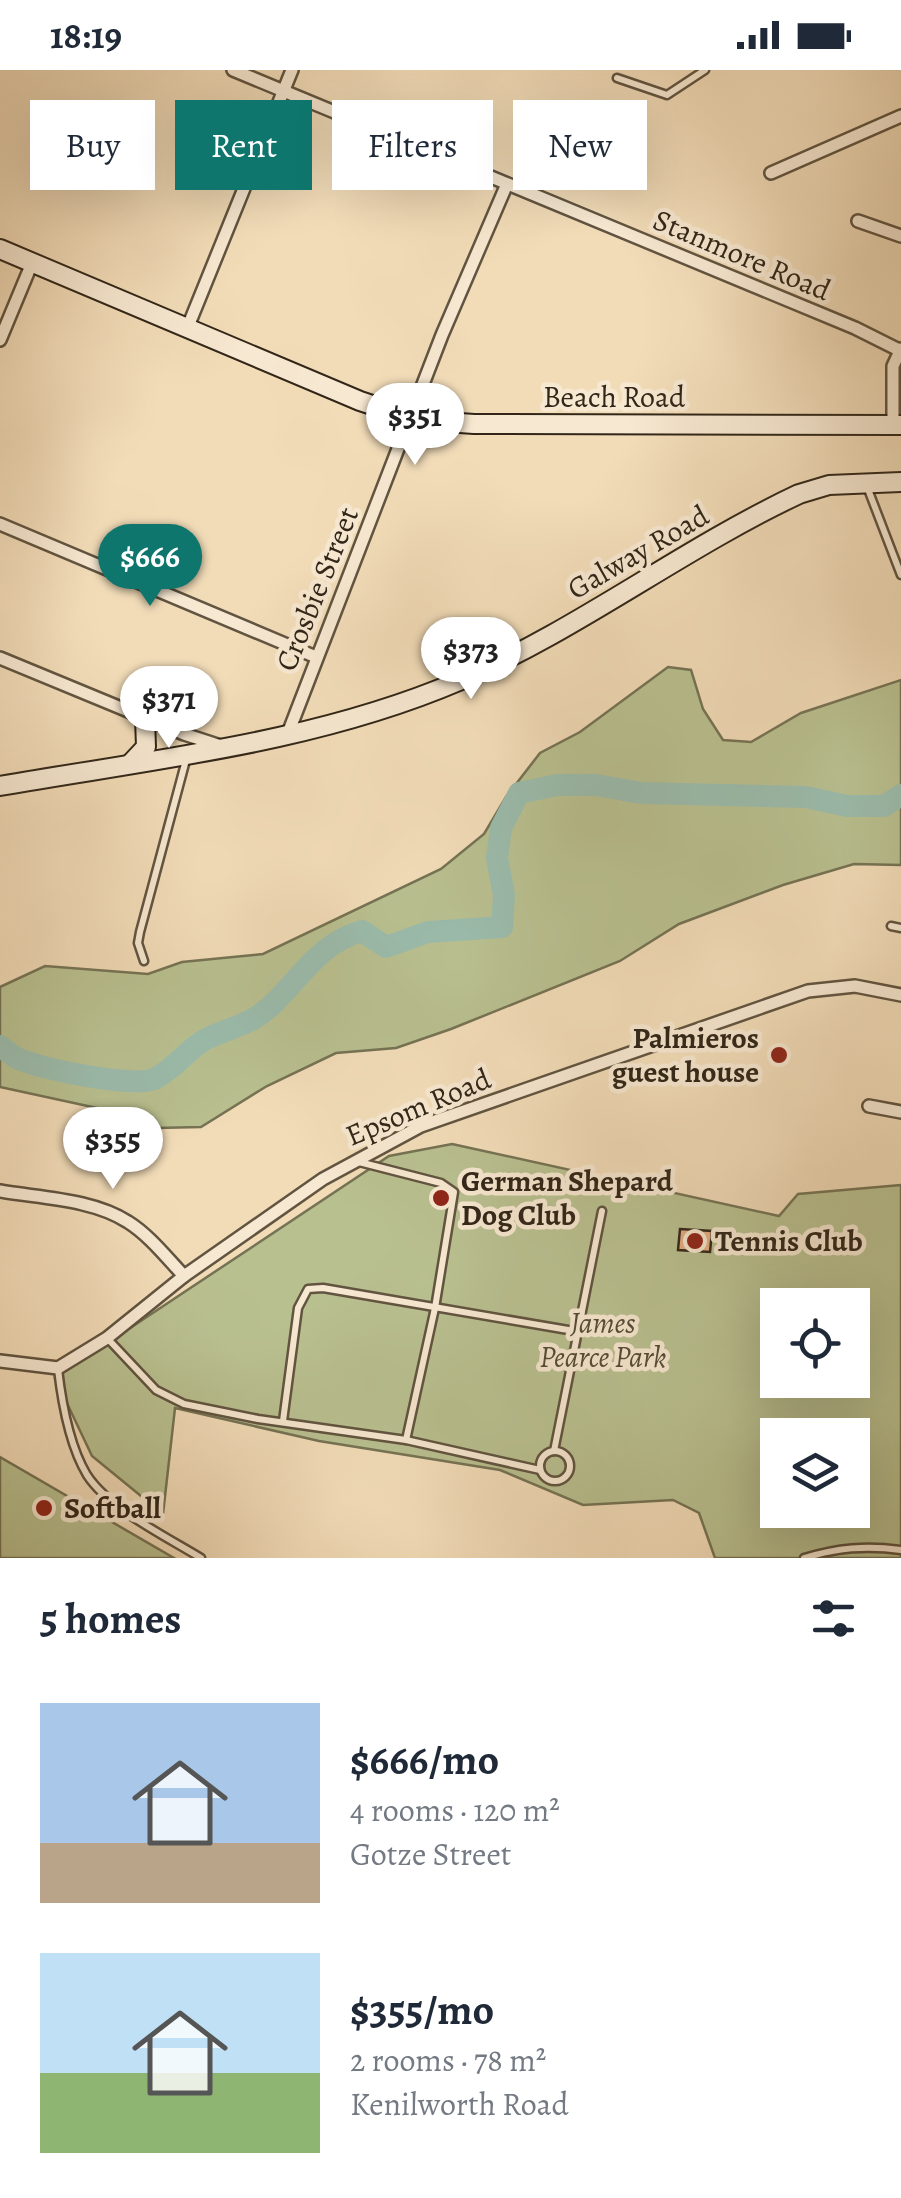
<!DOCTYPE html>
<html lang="en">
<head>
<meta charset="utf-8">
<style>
	:root { --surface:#fff; --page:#f2f2f3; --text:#1f2937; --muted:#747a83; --accent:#0f766e }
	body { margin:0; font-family:Alegreya,serif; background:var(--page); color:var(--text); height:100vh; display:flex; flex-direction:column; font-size:38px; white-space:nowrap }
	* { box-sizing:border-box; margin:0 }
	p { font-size:32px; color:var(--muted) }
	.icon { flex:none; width:55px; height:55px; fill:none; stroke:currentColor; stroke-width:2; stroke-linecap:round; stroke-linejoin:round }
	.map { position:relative; height:1488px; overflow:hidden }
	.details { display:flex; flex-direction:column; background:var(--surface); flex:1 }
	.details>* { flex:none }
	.banner { position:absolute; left:30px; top:30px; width:842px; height:90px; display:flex; gap:20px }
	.controls { position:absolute; left:760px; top:1218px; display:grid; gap:20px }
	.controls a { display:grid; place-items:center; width:110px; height:110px; border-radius:0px; background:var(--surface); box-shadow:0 10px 40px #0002; font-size:50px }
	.price { position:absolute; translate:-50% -85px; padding:0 22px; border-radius:35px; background:#fff; color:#222; font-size:32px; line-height:65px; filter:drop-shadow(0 2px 5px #0008) }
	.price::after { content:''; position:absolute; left:50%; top:60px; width:30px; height:22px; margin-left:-15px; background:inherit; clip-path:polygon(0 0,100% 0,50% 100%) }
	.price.selected { background:var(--accent); color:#fff }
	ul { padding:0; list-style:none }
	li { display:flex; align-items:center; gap:30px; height:250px; padding:0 40px }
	li span { display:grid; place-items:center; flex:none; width:280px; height:200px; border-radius:0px; color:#555 }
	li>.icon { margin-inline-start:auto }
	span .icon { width:120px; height:120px; fill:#fffc; stroke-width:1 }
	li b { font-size:42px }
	h2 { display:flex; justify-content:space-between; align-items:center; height:120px; padding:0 40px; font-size:42px }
	.chip { padding:0 35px; border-radius:0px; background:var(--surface); box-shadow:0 10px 40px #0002; font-size:35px; line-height:90px }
	.chip.selected { background:var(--accent); color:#fff }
	.status { display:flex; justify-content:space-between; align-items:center; height:70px; padding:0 50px; background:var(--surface); direction:ltr }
	.status svg { height:28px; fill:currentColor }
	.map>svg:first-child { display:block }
	.green { fill:#b9c090; stroke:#757354; stroke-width:2.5; fill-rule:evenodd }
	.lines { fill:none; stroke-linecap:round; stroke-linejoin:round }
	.river { stroke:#9bbcac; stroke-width:22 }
	.building { fill:#e6ad83; stroke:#312618; stroke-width:2.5 }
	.lane-casing { stroke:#615440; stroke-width:11 }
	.street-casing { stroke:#615440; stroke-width:16 }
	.secondary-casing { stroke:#312618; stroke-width:22 }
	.lane { stroke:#f7e8d1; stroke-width:6 }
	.street { stroke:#f7e8d1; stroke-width:11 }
	.secondary { stroke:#f7e8d1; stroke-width:18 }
	.poi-dot { fill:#8f2418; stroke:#f7e8d1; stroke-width:4 }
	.labels { text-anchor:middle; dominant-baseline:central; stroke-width:9; stroke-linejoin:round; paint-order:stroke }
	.street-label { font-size:30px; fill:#312618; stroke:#f7e8d1 }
	.poi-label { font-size:30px; font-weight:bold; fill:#312618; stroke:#f7e8d1; text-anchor:start }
	.park-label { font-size:30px; font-style:italic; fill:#534c36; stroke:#f7e8d1 }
</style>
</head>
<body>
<div class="status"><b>18:19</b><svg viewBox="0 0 49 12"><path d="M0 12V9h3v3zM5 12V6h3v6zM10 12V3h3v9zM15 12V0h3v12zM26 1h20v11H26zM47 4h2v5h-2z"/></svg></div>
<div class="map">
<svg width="901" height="1488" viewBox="0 0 901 1488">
	<rect width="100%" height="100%" fill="#f2dcb8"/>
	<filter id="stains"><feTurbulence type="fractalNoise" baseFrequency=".002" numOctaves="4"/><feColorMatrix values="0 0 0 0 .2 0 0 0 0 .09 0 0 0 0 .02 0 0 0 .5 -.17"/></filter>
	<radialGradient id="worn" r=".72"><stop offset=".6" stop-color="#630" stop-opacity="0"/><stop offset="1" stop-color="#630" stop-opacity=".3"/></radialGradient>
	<!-- green -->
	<g class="green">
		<polygon points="668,597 691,600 703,639 723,670 751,672 801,643 901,610 901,795 854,794 783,815 679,854 620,891 451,959 396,978 336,983 267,1016 201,1057 156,1058 106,1040 0,1017 0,917 45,896 148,904 182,892 263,884 441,799 484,764 506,727 540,683 580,662"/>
		<path d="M452,1074L779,1146L798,1124L901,1115V1488H715L699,1443L673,1430L583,1435L500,1400L319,1371L175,1338L163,1444L92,1386L55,1308L389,1086ZM778,1235H852V1310H778ZM778,1365H852V1440H778Z"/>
		<polygon points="0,1387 174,1488 0,1488"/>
	</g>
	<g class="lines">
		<!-- river -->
		<path class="river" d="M0,976C6,980 12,986 19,989C40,999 135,1018 154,1009C177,998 190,976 208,968C236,955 251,956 275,932C303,904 322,872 362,861L386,877L428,862L502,857L504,825L497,788L501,758L519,723L557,715H596L641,723L806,727L847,736H884L901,725"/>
	</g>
	<!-- building -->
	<polygon class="building" points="680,1159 712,1161 710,1182 678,1180"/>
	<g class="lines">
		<!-- lane casing -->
		<g class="lane-casing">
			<g id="lane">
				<polyline points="617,8 667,25 705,0"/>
				<polyline points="866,414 901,505"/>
				<polyline points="891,856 901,858"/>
				<polyline points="144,891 138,873 140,862 186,690"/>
				<polyline points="359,1092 441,1113 454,1122 435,1238 406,1370"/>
				<polyline points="108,1269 156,1320 184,1334 258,1349 406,1370 540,1400"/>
				<path d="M58,1299C62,1334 69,1375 87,1405C109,1439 167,1467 201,1488"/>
				<polyline points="283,1351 298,1238 308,1219 323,1218 580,1262"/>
				<circle cx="555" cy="1396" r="15"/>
				<polyline points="554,1381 602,1141"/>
				<path d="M804,1488C837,1478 866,1475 901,1480"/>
			</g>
		</g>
		<!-- street casing -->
		<g class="street-casing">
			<g id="street">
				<polyline points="233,0 855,258 899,280"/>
				<polyline points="771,103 901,46"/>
				<polyline points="858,151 901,166"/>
				<polyline points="187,259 292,0"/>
				<polyline points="0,270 32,193"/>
				<polyline points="893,355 893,296 901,279"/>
				<polyline points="0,454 316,587"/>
				<polyline points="0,588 184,664 224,677"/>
				<polyline points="287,666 442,265 507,114"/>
				<polyline points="869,1036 901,1042"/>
				<path d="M0,1121C40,1128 93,1129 128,1152C149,1165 167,1188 184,1206"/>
				<polyline points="0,1291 58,1298 107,1268 184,1206 323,1109 421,1056 808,921 855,916 901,925"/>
			</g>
		</g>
		<!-- secondary casing -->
		<g class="secondary-casing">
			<g id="secondary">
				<polyline points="0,179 360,331 417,350 474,354 901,355"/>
				<polyline points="131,693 146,677 145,648"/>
				<path d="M0,716C154,689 314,673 459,611C578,560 682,479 799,424L829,415L901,412"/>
			</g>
		</g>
		<!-- lane -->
		<use href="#lane" class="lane"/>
		<!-- street -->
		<use href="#street" class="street"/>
		<!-- secondary -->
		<use href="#secondary" class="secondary"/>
	</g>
	<!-- markers -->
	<g class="poi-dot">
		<circle cx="779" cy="985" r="10"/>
		<circle cx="441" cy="1128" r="10"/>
		<circle cx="695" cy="1171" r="10"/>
		<circle cx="44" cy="1438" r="10"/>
	</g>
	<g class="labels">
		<!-- street labels -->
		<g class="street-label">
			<text transform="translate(742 185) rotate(23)">Stanmore Road</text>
			<text x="614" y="327">Beach Road</text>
			<text transform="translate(638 482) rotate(-30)">Galway Road</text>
			<text transform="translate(317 519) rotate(-68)">Crosbie Street</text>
			<text transform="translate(418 1037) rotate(-23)">Epsom Road</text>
		</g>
		<!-- poi labels -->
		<g class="poi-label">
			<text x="759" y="968" text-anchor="end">Palmieros<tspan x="759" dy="34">guest house</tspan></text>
			<text x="461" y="1111">German Shepard<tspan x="461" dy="34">Dog Club</tspan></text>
			<text x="715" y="1171">Tennis Club</text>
			<text x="64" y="1438">Softball</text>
		</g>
		<!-- park labels -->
		<g class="park-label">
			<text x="603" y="1253">James<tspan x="603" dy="34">Pearce Park</tspan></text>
		</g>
	</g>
	<rect width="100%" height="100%" filter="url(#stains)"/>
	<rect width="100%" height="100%" fill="url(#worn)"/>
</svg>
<div class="controls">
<a><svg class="icon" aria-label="locate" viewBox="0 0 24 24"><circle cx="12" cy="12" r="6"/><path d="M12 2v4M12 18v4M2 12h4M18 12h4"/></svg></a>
<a><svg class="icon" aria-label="layers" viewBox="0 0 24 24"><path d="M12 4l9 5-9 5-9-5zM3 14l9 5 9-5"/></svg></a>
</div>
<b class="price" style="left:415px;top:398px">$351</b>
<b class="price selected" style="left:150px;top:539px">$666</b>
<b class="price" style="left:471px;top:632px">$373</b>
<b class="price" style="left:169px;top:681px">$371</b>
<b class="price" style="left:113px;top:1122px">$355</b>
<div class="banner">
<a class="chip">Buy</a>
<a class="chip selected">Rent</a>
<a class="chip">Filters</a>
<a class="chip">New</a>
</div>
</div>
<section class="details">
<h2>5 homes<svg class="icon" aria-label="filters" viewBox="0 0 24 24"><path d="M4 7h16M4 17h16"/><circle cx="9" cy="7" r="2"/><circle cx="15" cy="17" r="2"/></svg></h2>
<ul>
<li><span style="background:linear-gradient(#a9c7e8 70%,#b9a48a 0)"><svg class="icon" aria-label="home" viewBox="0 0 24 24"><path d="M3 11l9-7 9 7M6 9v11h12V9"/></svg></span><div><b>$666/mo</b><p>4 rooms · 120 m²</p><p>Gotze Street</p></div></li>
<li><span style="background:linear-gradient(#bfe0f5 60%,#8fb573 0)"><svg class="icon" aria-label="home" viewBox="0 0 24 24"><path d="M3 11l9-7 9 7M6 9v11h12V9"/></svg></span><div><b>$355/mo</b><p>2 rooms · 78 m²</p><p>Kenilworth Road</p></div></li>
</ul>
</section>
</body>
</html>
